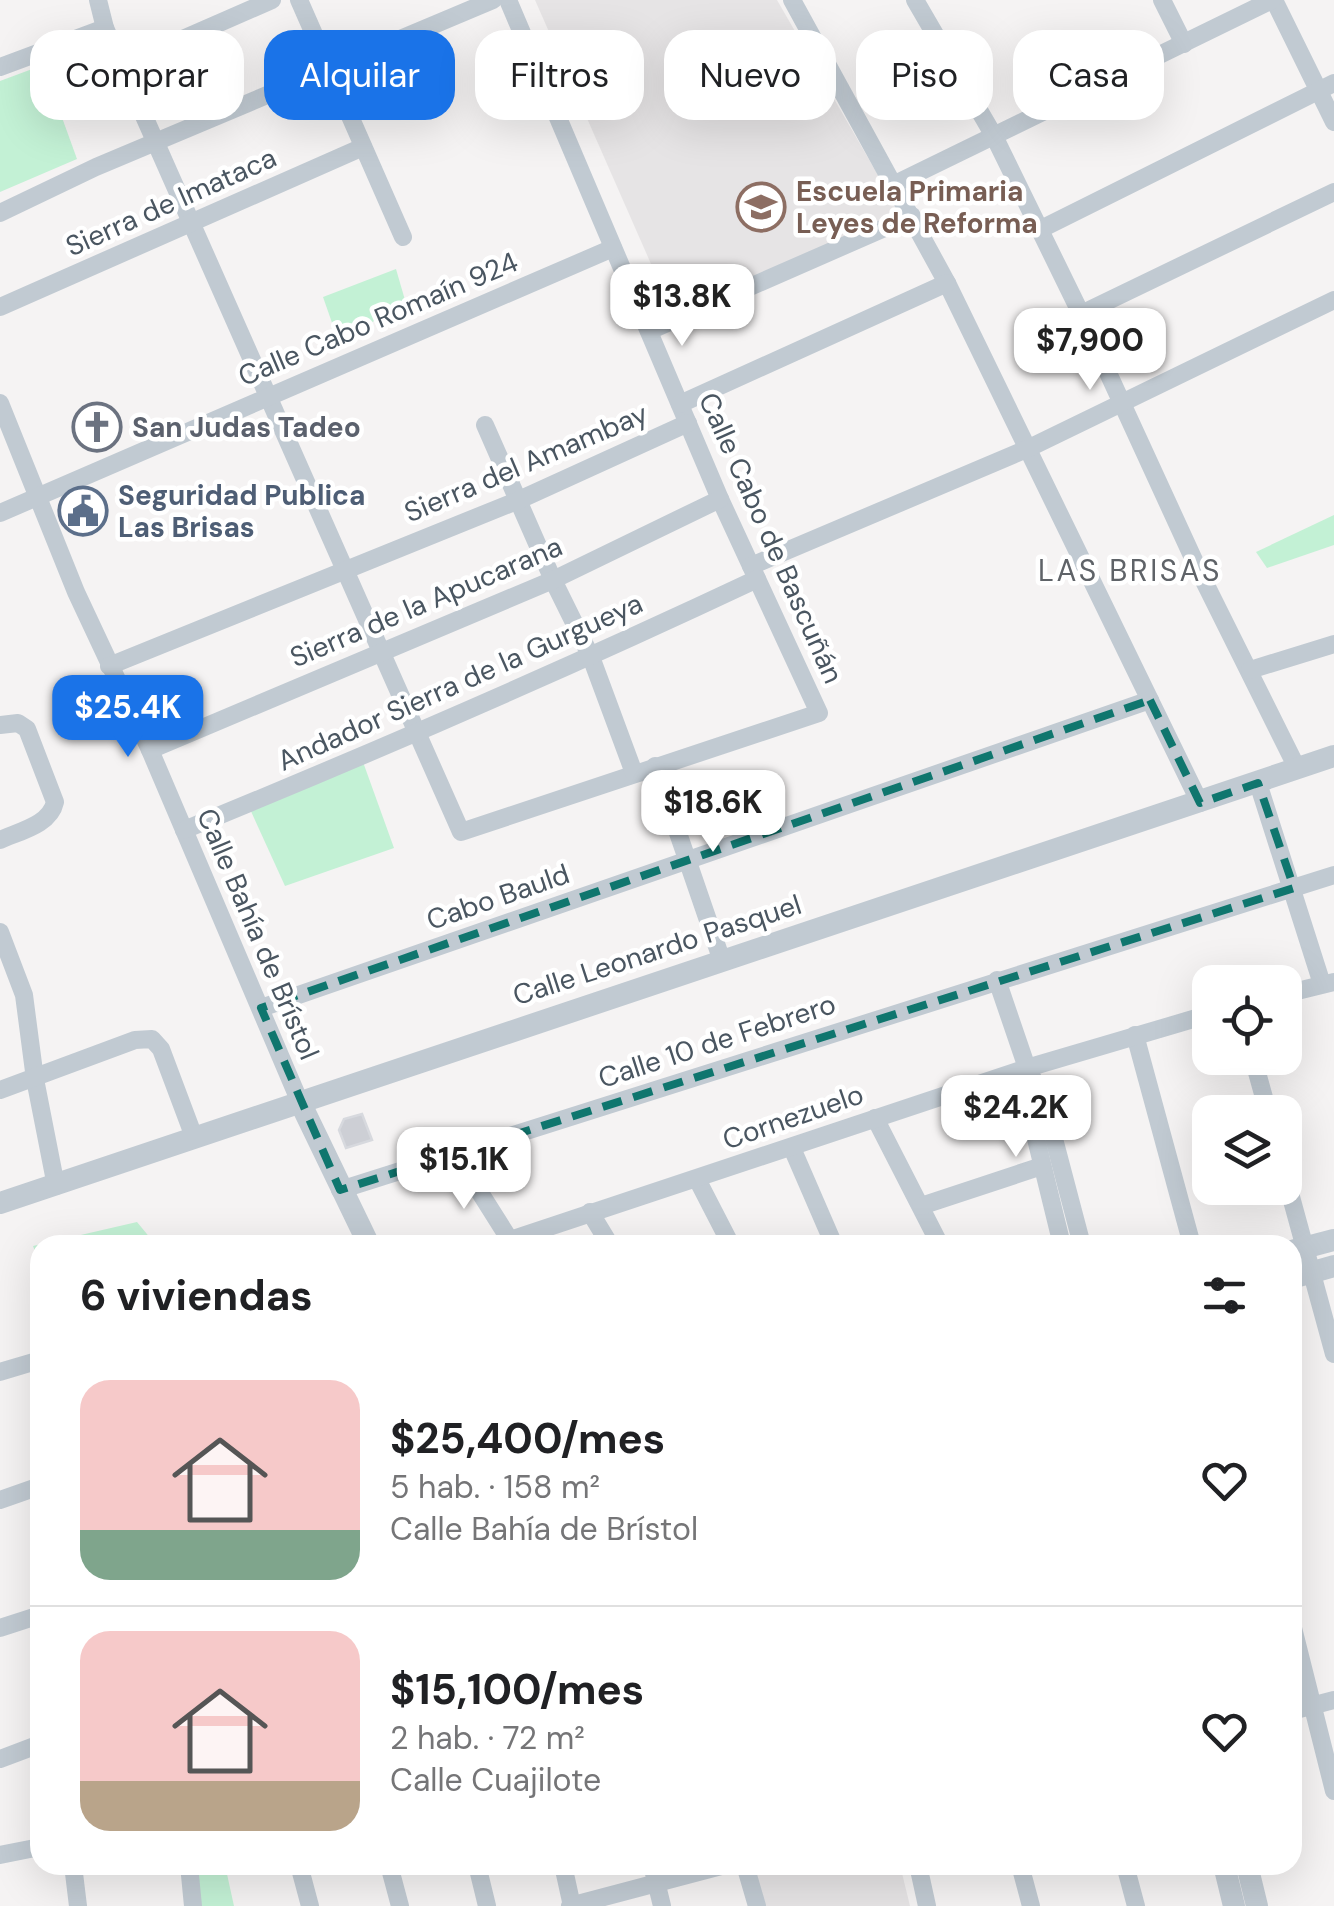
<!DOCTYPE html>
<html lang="es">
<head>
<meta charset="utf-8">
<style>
	:root { --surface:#fff; --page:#f2f2f2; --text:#202124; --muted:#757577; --line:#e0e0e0; --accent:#1a73e8 }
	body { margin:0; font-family:"DM Sans",sans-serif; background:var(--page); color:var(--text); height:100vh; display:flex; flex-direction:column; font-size:38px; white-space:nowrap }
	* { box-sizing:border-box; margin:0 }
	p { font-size:32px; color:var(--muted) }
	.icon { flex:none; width:55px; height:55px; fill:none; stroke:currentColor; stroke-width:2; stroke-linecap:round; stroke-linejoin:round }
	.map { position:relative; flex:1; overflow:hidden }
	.panel { position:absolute; left:30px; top:1235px; width:1272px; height:640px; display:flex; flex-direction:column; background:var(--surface); border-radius:30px; box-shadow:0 10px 40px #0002 }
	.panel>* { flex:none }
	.hud { position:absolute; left:30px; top:30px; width:1275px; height:90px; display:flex; gap:20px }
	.tools { position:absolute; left:1192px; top:965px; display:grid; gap:20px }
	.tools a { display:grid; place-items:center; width:110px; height:110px; border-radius:20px; background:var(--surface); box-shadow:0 10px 40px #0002; font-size:50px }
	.price { position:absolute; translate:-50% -85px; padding:0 22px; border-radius:20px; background:#fff; color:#222; font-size:32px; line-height:65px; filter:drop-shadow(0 2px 5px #0008) }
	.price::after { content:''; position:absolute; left:50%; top:60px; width:30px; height:22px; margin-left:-15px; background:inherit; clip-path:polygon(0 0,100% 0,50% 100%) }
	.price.on { background:var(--accent); color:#fff }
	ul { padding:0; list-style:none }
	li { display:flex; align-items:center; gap:30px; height:250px; padding:0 50px }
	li+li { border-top:2px solid var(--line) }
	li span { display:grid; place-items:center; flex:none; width:280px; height:200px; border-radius:30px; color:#555 }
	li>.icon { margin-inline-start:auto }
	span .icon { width:120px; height:120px; fill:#fffc; stroke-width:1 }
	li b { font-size:42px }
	h2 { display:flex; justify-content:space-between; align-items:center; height:120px; padding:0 50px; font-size:42px }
	.pill { padding:0 35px; border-radius:30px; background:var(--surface); box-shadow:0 10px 40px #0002; font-size:35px; line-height:90px }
	.pill.on { background:var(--accent); color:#fff }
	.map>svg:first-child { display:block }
	.education { fill:#e6e4e5 }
	.green { fill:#c3f1d5 }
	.building { fill:#cdcfd5; stroke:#d7d9de; stroke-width:2.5 }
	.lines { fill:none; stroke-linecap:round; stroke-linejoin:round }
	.minor { stroke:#c1cad2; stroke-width:18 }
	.tertiary { stroke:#c1cad2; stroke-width:22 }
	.marked { fill:none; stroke:#0f766e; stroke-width:8; stroke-dasharray:20 12; stroke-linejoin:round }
	.labels { text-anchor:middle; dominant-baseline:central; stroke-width:9; stroke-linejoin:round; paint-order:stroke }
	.education-label { font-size:28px; font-weight:bold; fill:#785e54; stroke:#fff; text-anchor:start }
	.street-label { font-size:28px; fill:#4a5661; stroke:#fff }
	.worship-label { font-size:28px; font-weight:bold; fill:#5b616d; stroke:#fff; text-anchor:start }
	.service-label { font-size:28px; font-weight:bold; fill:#4e5e75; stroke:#fff; text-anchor:start }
	.neighbourhood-label { font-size:30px; letter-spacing:2.5px; fill:#5f6368; stroke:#fff }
</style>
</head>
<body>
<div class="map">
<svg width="1334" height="1906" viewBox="0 0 1334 1906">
	<rect width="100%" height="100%" fill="#f5f3f3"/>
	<!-- education -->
	<g class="education">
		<polygon points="535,0 777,0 901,215 673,314"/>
		<polygon points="768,1865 900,1865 910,1906 763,1906 752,1869"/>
	</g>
	<!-- green -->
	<g class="green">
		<polygon points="43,65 77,159 0,192 0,81"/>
		<polygon points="396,269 407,307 337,337 323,297"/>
		<polygon points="1334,515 1334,545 1267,568 1256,552"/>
		<polygon points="363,762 394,848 285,886 249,807"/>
		<polygon points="137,1222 156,1245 40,1245 40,1264 33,1246"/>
		<polygon points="181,1865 225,1865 234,1906 185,1906"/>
	</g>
	<!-- building -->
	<polygon class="building" points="362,1114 372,1140 346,1148 339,1130 344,1119"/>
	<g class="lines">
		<!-- minor -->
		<g class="minor">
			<polyline points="98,0 105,28 461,832 819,713 720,499 508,0"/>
			<polyline points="299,0 403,237"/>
			<polyline points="792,0 947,283 1200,803"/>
			<polyline points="915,0 994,136 1081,314 1199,571 1297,768"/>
			<polyline points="1162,0 1184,44"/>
			<polyline points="1274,0 1334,122"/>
			<polyline points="121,66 272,0"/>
			<polyline points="0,67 105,28"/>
			<polyline points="895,184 1272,0"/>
			<polyline points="0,213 96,167 493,0"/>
			<polyline points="1039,230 1334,83"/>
			<polyline points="0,307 363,147"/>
			<polyline points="1081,314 1334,192"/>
			<polyline points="649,331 912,216"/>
			<polyline points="0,403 76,592 150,750 299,1100"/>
			<polyline points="680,404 947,283"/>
			<polyline points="485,425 553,580 591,657 634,773"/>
			<polyline points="0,513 613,248"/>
			<polyline points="751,566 1029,448 1334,300"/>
			<polyline points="109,666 519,500 688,423"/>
			<polyline points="1250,670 1334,644"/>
			<path d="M0,725L18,723L27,729L55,802C50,825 20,831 0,840"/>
			<polyline points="150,750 553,580 720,499"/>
			<polyline points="655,766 722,961"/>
			<polyline points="1258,783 1322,984"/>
			<path d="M184,830C377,751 568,668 757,579"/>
			<polyline points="0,932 24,995 35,1079 56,1186"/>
			<polyline points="997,980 1027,1068 1043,1097 1082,1245"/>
			<polyline points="1285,994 1334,982"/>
			<polyline points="261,1008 1150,700"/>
			<polyline points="1135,1035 1192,1245"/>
			<polyline points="1253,1058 1268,1112"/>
			<polyline points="1027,1073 1027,1102 1062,1245"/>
			<polyline points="0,1090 135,1040 152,1039 161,1049 194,1137"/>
			<polyline points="875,1118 940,1245"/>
			<polyline points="792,1148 834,1245"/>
			<polyline points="455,1153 513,1245"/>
			<polyline points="1285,1175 1334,1354"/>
			<polyline points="697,1179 731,1245"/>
			<polyline points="340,1190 1334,875"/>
			<polyline points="921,1206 1042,1166"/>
			<polyline points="590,1212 610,1245"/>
			<polyline points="510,1240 1027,1068 1210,1014"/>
			<polyline points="0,1372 40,1360"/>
			<polyline points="0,1500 40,1486"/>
			<polyline points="1292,1624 1334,1791"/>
			<polyline points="0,1628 40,1615"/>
			<polyline points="1292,1711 1334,1700"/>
			<polyline points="0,1759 40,1744"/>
			<polyline points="0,1855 40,1847"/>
			<polyline points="73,1865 78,1906"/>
			<polyline points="189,1865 193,1906"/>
			<polyline points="299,1865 310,1906"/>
			<polyline points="389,1865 400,1906"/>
			<polyline points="477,1865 487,1906"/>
			<polyline points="563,1865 572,1906"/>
			<polyline points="652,1865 662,1906"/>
			<polyline points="745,1865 757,1906"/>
			<polyline points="918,1865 927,1906"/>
			<polyline points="1020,1865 1031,1906"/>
			<polyline points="1125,1865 1136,1906"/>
			<polyline points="570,1906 725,1865"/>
		</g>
		<!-- tertiary -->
		<g class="tertiary">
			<polyline points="299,1100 369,1245"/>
			<polyline points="0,1203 1334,756"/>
			<polyline points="1292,1251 1334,1240"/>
			<polyline points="1292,1278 1334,1266"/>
			<polyline points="1224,1865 1234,1906"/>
			<polyline points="1247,1865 1257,1906"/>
		</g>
	</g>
	<!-- marked area -->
	<path class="marked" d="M1150,700L1200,803L1258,783L1294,888L340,1190L261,1008Z"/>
	<!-- icons -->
	<defs>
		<g id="school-ring" transform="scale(2.5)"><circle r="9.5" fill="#fff" stroke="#8d6e63" stroke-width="1.5"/><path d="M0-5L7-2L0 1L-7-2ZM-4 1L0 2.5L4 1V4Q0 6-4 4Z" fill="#8d6e63"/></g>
		<g id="church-ring" transform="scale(2.5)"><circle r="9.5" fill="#fff" stroke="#6b7280" stroke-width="1.5"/><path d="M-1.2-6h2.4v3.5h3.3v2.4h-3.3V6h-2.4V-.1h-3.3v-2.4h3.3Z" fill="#6b7280"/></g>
		<g id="civic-ring" transform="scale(2.5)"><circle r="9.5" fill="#fff" stroke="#5c6f8a" stroke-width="1.5"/><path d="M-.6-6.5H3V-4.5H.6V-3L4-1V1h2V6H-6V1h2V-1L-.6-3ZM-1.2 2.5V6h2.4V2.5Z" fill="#5c6f8a"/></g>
	</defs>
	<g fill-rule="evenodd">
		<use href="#school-ring" x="761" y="207"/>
		<use href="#church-ring" x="97" y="427"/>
		<use href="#civic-ring" x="83" y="511"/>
	</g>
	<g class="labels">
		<!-- education labels -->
		<g class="education-label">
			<text x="796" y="191">Escuela Primaria<tspan x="796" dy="32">Leyes de Reforma</tspan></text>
		</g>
		<!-- street labels -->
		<g class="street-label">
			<text transform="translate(171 202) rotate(-24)">Sierra de Imataca</text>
			<text transform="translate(378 319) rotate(-23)">Calle Cabo Romaín 924</text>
			<text transform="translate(526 463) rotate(-23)">Sierra del Amambay</text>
			<text transform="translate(771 538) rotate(66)">Calle Cabo de Bascuñán</text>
			<text transform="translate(426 602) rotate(-23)">Sierra de la Apucarana</text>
			<text transform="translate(460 682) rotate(-24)">Andador Sierra de la Gurgueya</text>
			<text transform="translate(498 897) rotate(-19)">Cabo Bauld</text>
			<text transform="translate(258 934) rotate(67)">Calle Bahía de Brístol</text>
			<text transform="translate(657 950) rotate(-18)">Calle Leonardo Pasquel</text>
			<text transform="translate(717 1041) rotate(-18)">Calle 10 de Febrero</text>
			<text transform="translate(793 1117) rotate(-19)">Cornezuelo</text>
		</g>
		<!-- worship labels -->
		<g class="worship-label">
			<text x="132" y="427">San Judas Tadeo</text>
		</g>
		<!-- service labels -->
		<g class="service-label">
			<text x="118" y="495">Seguridad Publica<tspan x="118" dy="32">Las Brisas</tspan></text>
		</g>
		<!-- neighbourhood labels -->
		<g class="neighbourhood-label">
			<text x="1130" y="570">LAS BRISAS</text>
		</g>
	</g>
</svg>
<div class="tools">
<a><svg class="icon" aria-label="locate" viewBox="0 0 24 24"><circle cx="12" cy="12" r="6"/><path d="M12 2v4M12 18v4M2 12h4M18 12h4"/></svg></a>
<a><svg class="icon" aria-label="layers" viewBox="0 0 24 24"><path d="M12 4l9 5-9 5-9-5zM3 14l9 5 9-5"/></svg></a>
</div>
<b class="price" style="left:682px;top:349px">$13.8K</b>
<b class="price" style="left:1090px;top:393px">$7,900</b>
<b class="price on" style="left:128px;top:760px">$25.4K</b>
<b class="price" style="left:713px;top:855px">$18.6K</b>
<b class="price" style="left:1016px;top:1160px">$24.2K</b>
<b class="price" style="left:464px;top:1212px">$15.1K</b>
<div class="hud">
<a class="pill">Comprar</a>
<a class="pill on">Alquilar</a>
<a class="pill">Filtros</a>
<a class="pill">Nuevo</a>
<a class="pill">Piso</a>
<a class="pill">Casa</a>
</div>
<section class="panel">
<h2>6 viviendas<svg class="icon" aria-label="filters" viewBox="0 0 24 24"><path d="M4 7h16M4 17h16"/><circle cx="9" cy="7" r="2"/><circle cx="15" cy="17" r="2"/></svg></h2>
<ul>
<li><span style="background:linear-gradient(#f6c9c9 75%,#7fa58c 0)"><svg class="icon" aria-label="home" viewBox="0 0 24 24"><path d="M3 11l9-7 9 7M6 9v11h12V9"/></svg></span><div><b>$25,400/mes</b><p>5 hab. · 158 m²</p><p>Calle Bahía de Brístol</p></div><svg class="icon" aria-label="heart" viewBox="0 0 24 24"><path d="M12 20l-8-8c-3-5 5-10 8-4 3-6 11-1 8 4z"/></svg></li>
<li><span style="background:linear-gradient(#f6c9c9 75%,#b9a48a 0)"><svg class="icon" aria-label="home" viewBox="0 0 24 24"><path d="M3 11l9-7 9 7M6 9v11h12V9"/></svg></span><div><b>$15,100/mes</b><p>2 hab. · 72 m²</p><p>Calle Cuajilote</p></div><svg class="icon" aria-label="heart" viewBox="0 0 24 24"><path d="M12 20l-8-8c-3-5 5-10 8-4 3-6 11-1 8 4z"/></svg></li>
</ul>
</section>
</div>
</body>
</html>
